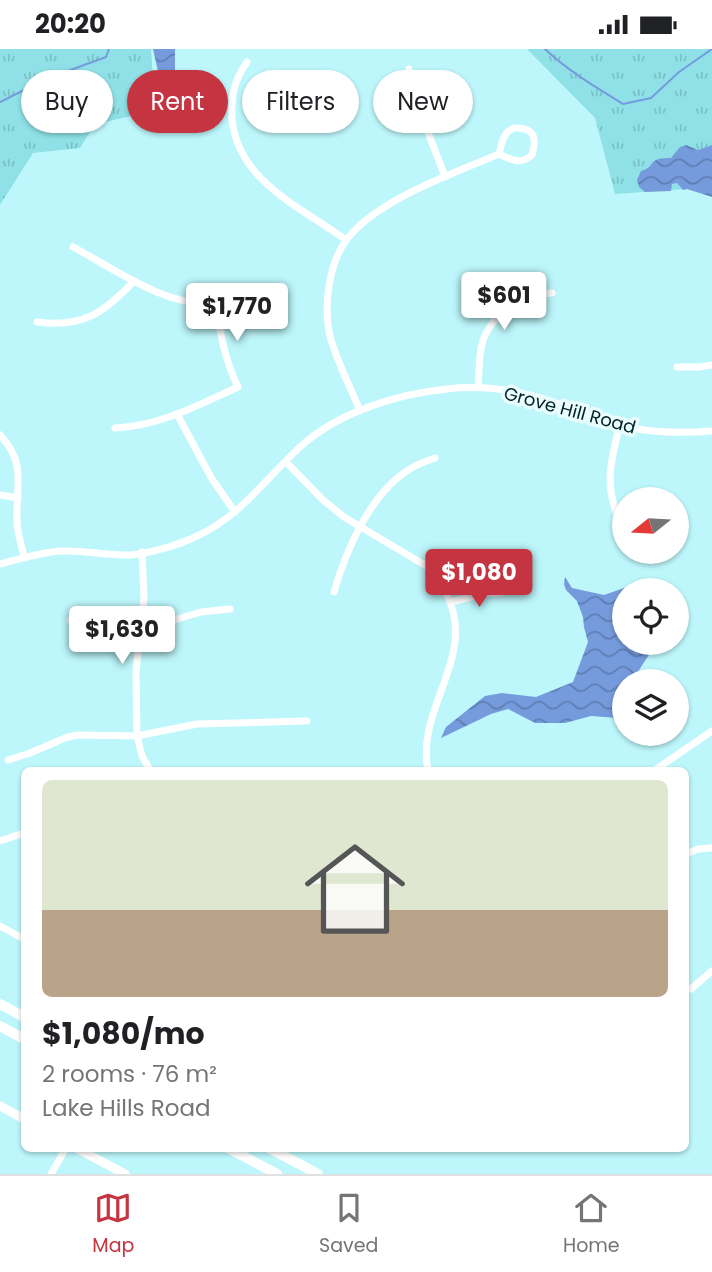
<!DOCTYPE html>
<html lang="en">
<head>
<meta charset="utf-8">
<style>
	:root { --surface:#fff; --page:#f2f2f2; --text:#202124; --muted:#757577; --line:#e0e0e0; --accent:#c53541 }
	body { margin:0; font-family:Poppins,sans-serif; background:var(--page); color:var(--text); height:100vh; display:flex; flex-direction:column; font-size:26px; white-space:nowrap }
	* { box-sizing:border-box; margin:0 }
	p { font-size:23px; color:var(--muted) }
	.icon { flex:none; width:38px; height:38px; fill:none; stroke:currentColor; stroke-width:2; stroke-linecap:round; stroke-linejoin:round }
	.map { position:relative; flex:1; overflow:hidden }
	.panel { position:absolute; left:21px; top:718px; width:668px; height:385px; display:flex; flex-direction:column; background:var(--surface); border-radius:10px; box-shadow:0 2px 5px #0004 }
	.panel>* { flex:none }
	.top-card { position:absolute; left:21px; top:21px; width:670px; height:63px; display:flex; gap:14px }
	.needle { width:46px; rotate:252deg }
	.controls { position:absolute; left:612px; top:438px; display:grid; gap:14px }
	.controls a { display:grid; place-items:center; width:77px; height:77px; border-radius:50%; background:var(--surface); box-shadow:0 2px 5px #0004; font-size:35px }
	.price { position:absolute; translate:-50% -60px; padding:0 16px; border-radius:7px; background:#fff; color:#222; font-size:23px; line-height:46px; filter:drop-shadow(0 2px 4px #0008) }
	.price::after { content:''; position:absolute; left:50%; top:42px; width:21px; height:16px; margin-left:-10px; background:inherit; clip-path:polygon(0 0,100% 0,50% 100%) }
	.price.active { background:var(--accent); color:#fff }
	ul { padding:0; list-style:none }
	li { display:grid; align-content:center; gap:14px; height:371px; padding:0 21px }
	li span { display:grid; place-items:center; height:217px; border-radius:10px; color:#555 }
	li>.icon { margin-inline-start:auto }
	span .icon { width:126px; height:126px; fill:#fffc; stroke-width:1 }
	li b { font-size:30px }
	.pill { padding:0 24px; border-radius:32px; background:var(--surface); box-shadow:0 2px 5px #0004; font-size:24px; line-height:63px }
	.pill.active { background:var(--accent); color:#fff }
	.status { display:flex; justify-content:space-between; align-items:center; height:49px; padding:0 35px; background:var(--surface); direction:ltr }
	.status svg { height:19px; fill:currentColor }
	.tab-bar { display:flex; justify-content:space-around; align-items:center; height:98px; border-top:2px solid var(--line); background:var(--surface); font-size:19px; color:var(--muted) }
	.tab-bar a { display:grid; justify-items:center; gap:4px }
	.tab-bar .active { color:var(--accent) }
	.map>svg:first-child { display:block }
	.grass { fill:url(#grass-tufts) }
	.water { fill:url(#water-waves) }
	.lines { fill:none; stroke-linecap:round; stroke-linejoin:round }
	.stream { stroke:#769bdd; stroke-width:2 }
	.minor { stroke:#fff; stroke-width:7 }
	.major { stroke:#fff; stroke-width:9 }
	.highway { stroke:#fff; stroke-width:10 }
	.labels { text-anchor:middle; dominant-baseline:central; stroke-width:7; stroke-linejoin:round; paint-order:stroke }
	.street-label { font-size:18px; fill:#012325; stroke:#eafcfd }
</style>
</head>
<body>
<div class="status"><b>20:20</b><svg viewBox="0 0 49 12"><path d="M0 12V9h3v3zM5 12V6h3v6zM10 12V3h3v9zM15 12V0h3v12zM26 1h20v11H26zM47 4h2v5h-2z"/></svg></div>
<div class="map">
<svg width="712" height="1125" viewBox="0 0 712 1125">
	<defs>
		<pattern id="grass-tufts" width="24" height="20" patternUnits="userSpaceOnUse" patternTransform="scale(1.75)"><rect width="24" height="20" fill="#8fe1e7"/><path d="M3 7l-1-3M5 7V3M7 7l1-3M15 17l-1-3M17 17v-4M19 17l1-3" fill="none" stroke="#7ac1c6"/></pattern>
		<pattern id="water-waves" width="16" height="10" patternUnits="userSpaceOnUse" patternTransform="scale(1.75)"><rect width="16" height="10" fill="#769bdd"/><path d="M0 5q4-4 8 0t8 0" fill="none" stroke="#5e7eb3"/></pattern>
	</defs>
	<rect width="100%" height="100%" fill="#bdf7fb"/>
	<!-- grass -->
	<g class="grass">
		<polygon points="0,0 151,0 155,62 95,75 80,99 33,104 0,156"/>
		<polygon points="527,0 712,0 712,145 687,140 615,145 595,69"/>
	</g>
	<!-- water -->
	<g class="water">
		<polygon points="153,0 175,0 175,28 165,31 159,27"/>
		<path d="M686,96L698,101L712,96V148L687,140L683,141L677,134L672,135L671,142L645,143L639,138L637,131L641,122C652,119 649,115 656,111C660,109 666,109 671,109L680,98Z"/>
		<polygon points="565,528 572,539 604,546 624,539 626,541 625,541 625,593 660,593 650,604 632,632 625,632 625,650 618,669 591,667 565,674 535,674 508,660 491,665 441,689 446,678 485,647 502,644 536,648 573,633 588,593 584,578 583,568 577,552 566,541 564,535"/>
	</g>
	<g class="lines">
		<!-- stream -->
		<g class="stream">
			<path d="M545,0C568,22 596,38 623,55L651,49L679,23L712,0"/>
			<polyline points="0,53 46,30 106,8 109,0"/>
		</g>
		<!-- minor -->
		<g class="minor">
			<path d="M247,13C234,32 231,46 232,69C237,132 301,158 346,191"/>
			<path d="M409,20C416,58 432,92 445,128"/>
			<path d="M514,79C535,78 537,89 532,106C521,116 511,111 499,105C502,94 503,83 514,79Z"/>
			<path d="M73,198C115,220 168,260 217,254C219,284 225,311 238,338C199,356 159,377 115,379"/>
			<path d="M37,273C83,279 104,264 134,232"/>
			<polyline points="677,318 699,318 712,316"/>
			<path d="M478,338C479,325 479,312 481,299C485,277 504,258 524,250C533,246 543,245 552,244"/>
			<path d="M360,362C350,336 335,310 329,283C324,254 329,214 347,190C378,150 453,125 499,105"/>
			<polyline points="177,365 212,430 235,463"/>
			<path d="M0,386C25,413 17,432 17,465C16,480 20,494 25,509"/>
			<path d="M286,413L323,451L344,468L428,518C436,525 441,534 446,544C479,607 415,659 428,721"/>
			<polyline points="0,446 18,449"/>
			<path d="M620,474C604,436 610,414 620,375"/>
			<polyline points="142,503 144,549 136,622 137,687 142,707 150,721"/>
			<path d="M0,515C20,510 41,503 62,502C85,501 108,507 131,506C151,504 179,496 197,487C240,468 267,428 301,397C339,363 397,345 447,340C480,336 515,341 547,351C577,360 607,374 638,380C662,384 687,384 712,382"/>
			<path d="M334,543C346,501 371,443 410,420C417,415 426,412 435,409"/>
			<polyline points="451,553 483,545 503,543"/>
			<polyline points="70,571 112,575 152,576 164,574 201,563 230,560"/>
			<polyline points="8,711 30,704 65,689 77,686 137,687 197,675 307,672"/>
			<polyline points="655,721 712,682"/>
			<polyline points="0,792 24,784"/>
			<polyline points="686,805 698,800 712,799"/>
			<polyline points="0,877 24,890"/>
			<polyline points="691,940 712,922"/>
			<polyline points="51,1125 66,1099"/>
		</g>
		<!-- major -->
		<g class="major">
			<polyline points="0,1057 24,1070"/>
			<polyline points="76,1099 125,1125"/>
		</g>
		<!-- highway -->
		<g class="highway">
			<polyline points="0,955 24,968"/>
			<polyline points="0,977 24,990"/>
			<polyline points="228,1099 277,1125"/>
			<polyline points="269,1099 318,1125"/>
		</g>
	</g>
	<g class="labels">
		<!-- street labels -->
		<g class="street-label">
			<text transform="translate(570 361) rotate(15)">Grove Hill Road</text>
		</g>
	</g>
</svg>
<div class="controls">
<a><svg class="needle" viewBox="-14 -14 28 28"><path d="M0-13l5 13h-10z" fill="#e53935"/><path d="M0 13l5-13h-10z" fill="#757577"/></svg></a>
<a><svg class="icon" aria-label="locate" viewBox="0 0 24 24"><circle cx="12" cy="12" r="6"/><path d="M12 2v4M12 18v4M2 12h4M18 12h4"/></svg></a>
<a><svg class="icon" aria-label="layers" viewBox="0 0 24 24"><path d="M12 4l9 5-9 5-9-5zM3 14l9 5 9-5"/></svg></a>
</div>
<b class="price" style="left:504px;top:283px">$601</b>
<b class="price" style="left:237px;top:294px">$1,770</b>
<b class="price active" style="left:479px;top:560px">$1,080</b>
<b class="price" style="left:122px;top:617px">$1,630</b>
<div class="top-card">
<a class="pill">Buy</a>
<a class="pill active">Rent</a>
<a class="pill">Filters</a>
<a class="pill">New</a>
</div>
<section class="panel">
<ul>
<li><span style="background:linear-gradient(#dfe7d0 60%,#b9a48a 0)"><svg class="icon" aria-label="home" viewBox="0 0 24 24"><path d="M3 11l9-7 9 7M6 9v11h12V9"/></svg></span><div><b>$1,080/mo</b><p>2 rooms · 76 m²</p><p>Lake Hills Road</p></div></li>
</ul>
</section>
</div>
<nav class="tab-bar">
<a class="active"><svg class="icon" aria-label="map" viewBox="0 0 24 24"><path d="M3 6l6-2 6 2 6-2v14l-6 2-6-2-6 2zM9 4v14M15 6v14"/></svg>Map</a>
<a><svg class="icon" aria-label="saved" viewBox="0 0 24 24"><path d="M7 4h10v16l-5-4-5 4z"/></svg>Saved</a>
<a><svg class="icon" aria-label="home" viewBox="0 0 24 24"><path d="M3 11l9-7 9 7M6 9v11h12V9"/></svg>Home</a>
</nav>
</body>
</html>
